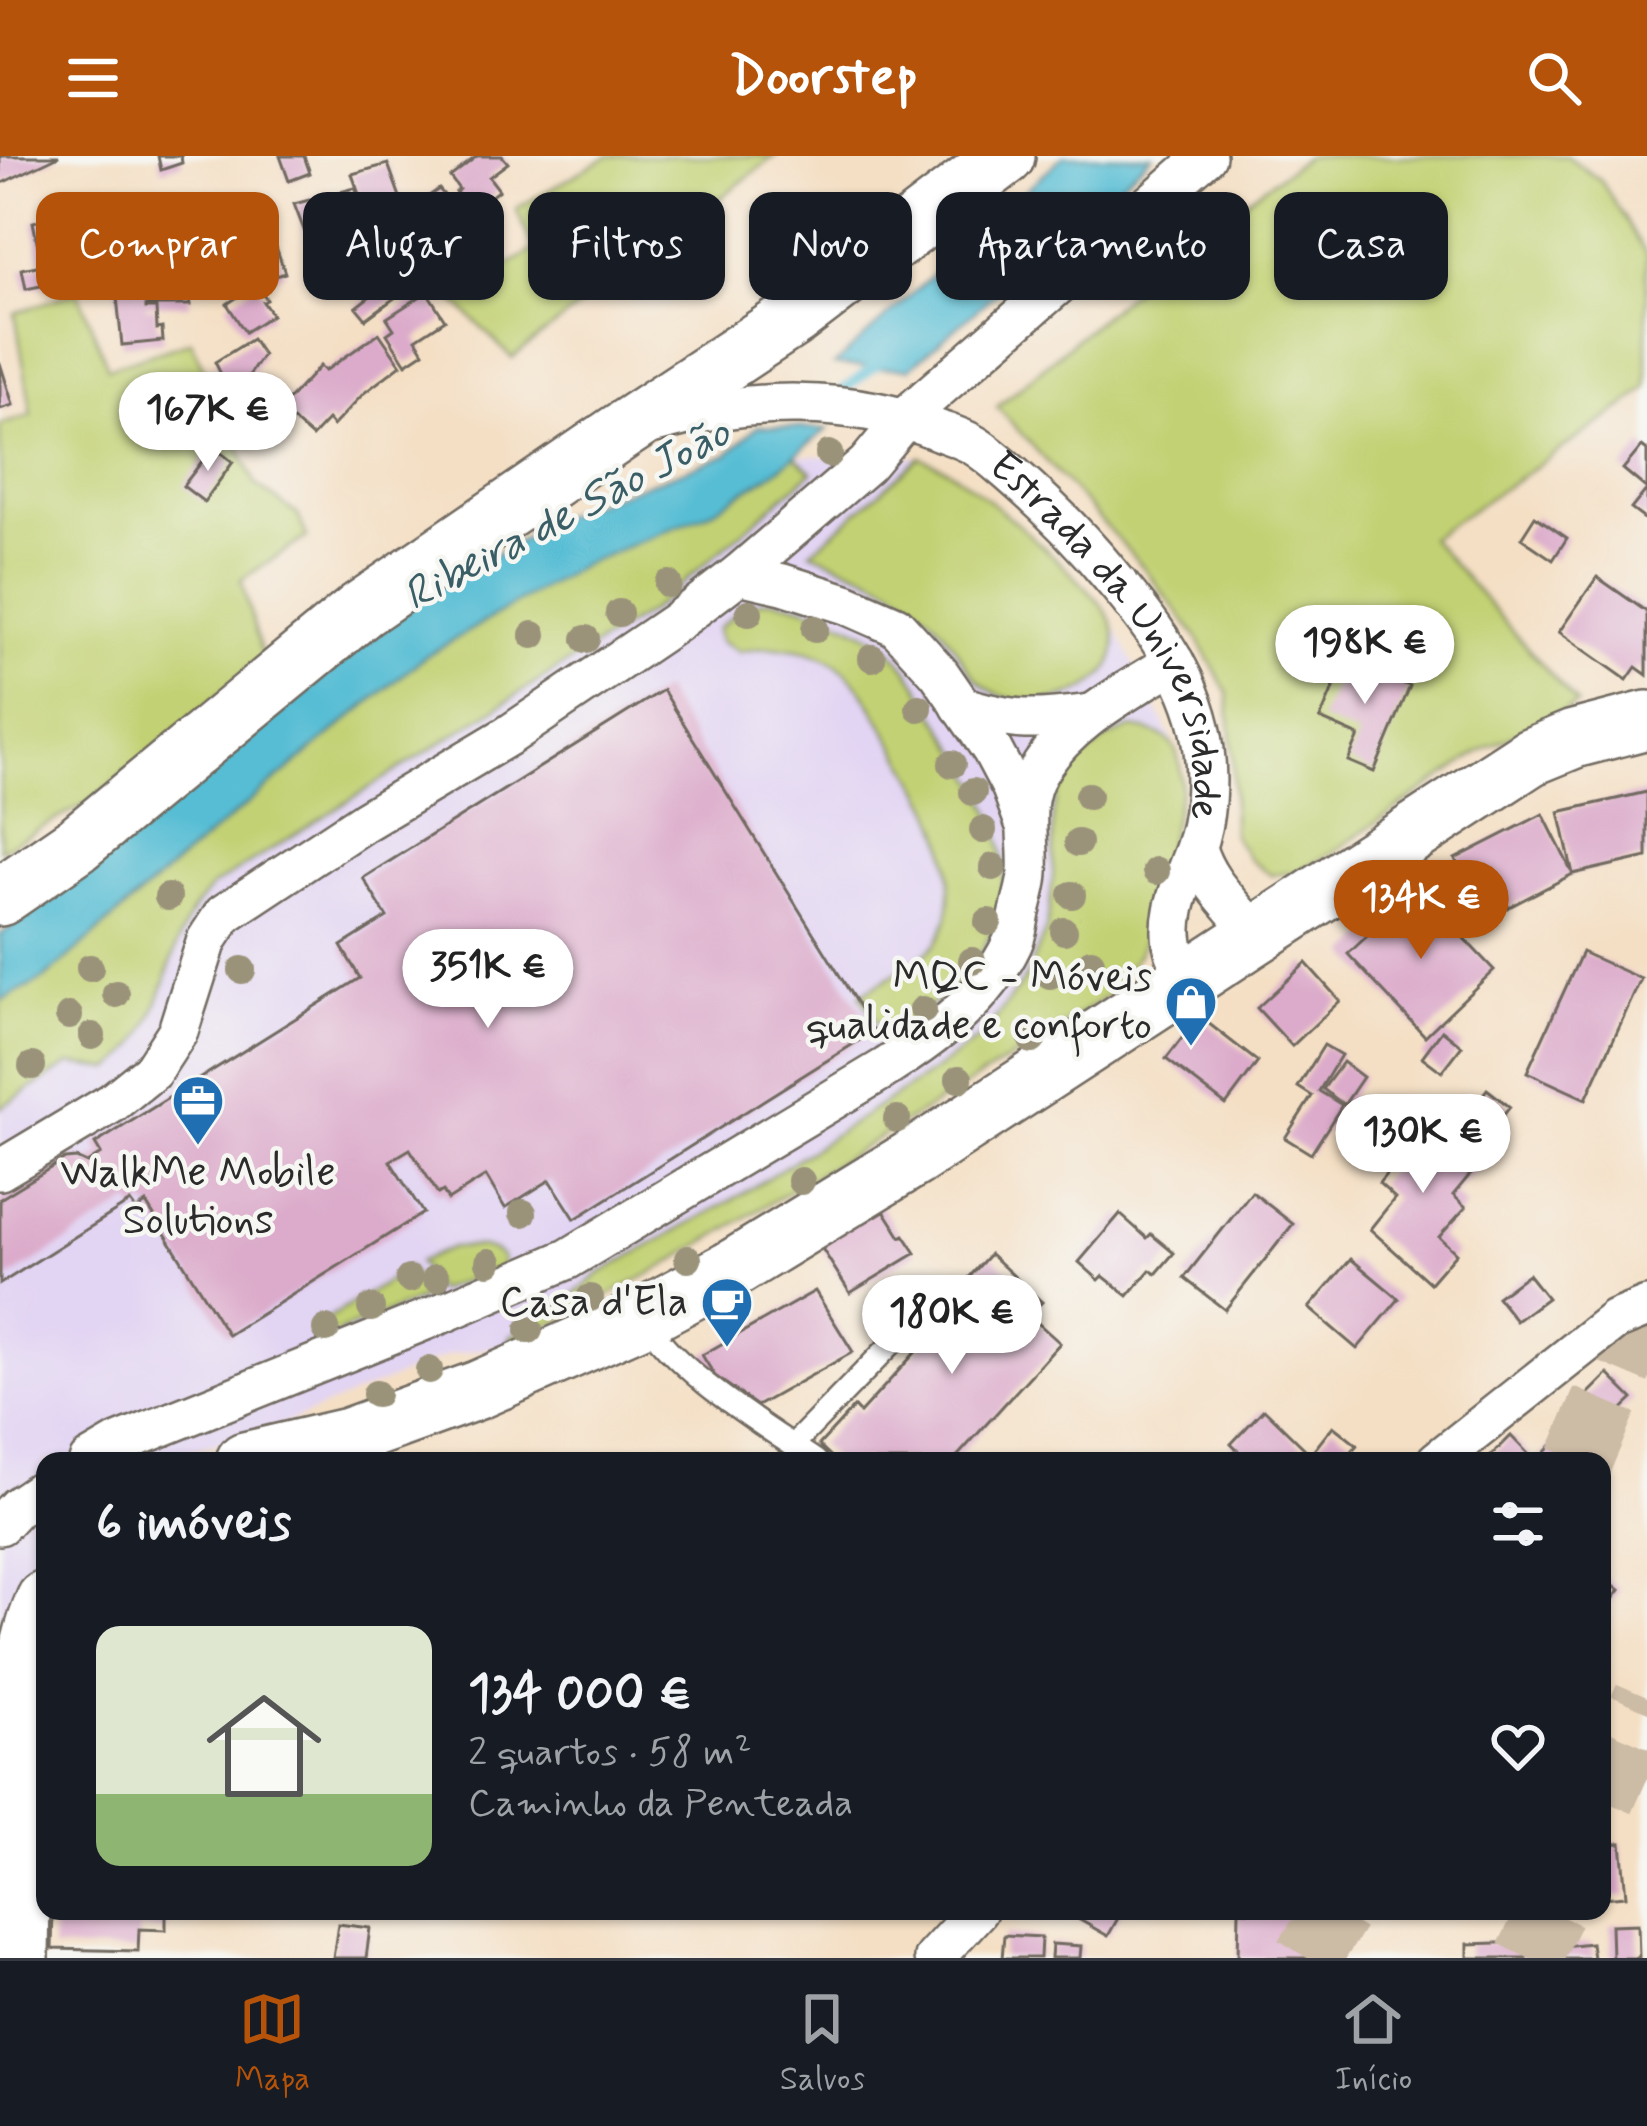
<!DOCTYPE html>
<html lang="pt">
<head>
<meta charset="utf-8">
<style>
	:root { --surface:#171b24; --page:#242831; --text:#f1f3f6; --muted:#9ea1a6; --line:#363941; --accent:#b45309 }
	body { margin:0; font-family:Mynerve,sans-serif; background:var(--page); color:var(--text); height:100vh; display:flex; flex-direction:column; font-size:45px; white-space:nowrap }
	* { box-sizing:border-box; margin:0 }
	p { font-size:39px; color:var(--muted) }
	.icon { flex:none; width:66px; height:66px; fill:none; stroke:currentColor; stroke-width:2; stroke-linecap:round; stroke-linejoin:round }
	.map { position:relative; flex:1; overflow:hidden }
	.details { position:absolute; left:36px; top:1296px; width:1575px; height:468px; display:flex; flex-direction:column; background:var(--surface); border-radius:24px; box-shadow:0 3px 9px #0004 }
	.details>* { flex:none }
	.guide { position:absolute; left:36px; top:36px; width:1575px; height:108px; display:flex; gap:24px }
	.price { position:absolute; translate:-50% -102px; padding:0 27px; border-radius:42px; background:#fff; color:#222; font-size:39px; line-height:78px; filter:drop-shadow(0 3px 6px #0008) }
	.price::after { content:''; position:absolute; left:50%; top:72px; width:36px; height:27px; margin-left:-18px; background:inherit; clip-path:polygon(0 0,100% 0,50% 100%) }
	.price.selected { background:var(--accent); color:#fff }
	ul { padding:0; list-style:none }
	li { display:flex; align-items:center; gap:36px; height:300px; padding:0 60px }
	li+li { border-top:3px solid var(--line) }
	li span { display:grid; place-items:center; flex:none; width:336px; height:240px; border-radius:24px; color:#555 }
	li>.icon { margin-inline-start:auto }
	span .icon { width:144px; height:144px; fill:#fffc; stroke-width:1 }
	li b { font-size:51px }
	h2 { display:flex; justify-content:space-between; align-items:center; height:144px; padding:0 60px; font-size:51px }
	.chip { padding:0 42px; border-radius:24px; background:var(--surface); box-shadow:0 3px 9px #0004; font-size:42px; line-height:108px }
	.chip.selected { background:var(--accent); color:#fff }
	header { display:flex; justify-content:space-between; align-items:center; height:156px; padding:0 60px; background:var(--accent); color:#fff; font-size:54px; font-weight:700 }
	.tab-bar { display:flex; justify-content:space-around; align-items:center; height:168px; border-top:3px solid var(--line); background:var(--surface); font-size:33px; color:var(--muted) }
	.tab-bar a { display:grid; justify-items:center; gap:6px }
	.tab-bar .selected { color:var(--accent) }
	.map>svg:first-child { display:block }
	.built { fill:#e2d4f3 }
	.green { fill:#c2d173; stroke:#767e4f; stroke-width:3 }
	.water { fill:#56bdd4; stroke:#407480; stroke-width:3 }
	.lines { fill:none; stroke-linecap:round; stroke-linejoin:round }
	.stream { stroke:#56bdd4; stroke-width:10 }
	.building { fill:#dcabcb }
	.highway-tunnel { stroke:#ccbba5; stroke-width:66; stroke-dasharray:66 33; stroke-linecap:butt }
	.lane-casing { stroke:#716a61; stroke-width:26 }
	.street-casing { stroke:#716a61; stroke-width:44 }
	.secondary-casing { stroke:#716a61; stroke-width:62 }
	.lane { stroke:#fff; stroke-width:21 }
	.street { stroke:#fff; stroke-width:39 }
	.secondary { stroke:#fff; stroke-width:57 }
	.tree { fill:#9a937a }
	.labels { text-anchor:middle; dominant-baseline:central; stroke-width:9; stroke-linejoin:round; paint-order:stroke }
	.street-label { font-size:42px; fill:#2b2b2b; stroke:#f6f6f2 }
	.poi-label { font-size:42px; fill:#2b2b2b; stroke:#f6f6f2; text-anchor:end }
	.water-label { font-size:45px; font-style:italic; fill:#3a5e66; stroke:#f6f6f2 }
</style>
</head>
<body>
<header><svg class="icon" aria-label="menu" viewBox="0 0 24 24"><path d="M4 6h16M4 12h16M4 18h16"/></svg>Doorstep<svg class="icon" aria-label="search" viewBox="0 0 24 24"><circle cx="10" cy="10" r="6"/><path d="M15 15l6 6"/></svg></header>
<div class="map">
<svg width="1647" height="1802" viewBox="0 0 1647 1802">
	<rect width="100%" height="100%" fill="#f6f6f2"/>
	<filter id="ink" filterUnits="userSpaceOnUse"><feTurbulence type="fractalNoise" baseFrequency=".00833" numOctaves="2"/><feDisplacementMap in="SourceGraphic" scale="24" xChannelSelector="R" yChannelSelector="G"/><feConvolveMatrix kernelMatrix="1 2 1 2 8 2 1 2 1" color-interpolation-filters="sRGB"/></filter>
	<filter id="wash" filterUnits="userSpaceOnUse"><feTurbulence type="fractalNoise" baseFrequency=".004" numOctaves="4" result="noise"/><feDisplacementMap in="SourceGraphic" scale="48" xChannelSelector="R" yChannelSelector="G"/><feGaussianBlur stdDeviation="2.7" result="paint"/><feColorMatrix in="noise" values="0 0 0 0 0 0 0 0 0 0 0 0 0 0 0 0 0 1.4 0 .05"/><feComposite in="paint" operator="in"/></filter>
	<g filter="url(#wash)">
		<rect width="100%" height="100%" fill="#f4dfc4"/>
		<!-- built -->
		<polygon class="built" points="795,300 920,301 950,314 1010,362 1098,445 1108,457 1177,594 1182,619 1180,636 1154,748 1140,795 1110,838 1032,890 663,1111 577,1156 508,1188 449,1199 266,1275 174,1298 162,1305 45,1305 45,1387 33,1401 19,1427 0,1479 0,845 44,823 186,699 424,501 584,407 707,358 767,321"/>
		<!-- green -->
		<g class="green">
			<polygon points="608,0 775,0 512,202 452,142 534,94 516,53"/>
			<polygon points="1307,0 1567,0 1601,25 1647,99 1647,232 1625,250 1430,382 1577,548 1479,596 1338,693 1298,716 1271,719 1250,704 1233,680 1233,605 1228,537 1194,477 1143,411 997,251 1196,80"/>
			<polygon points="78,135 108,212 191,185 256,329 298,359 307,381 241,424 263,503 95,643 0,694 0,269 32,259 15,157"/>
			<path d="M795,300L812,316L649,456L210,732C203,742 193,752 188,763C163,812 160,881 111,913L70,908L0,952V845L44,823L186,699L424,501L584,407L707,358L767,321Z"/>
			<path d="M920,301C931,306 943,310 953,317C984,338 1101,436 1112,466C1120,487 1115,510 1098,524C1076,543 1039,549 1012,543C977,536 966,508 948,482C939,467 923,454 910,443C881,422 843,410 811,396Z"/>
			<path d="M770,444C801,446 864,472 888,492C909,510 922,536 936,559C973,618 1019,681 999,754C983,814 936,850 886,881L860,839C878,827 925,803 936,787C948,769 951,747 950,725C948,670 919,629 891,583C876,558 861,525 836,509C807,491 772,489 739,496L719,485L717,473C734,458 747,446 770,444Z"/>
			<path d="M1131,572C1173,576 1184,593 1180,636L1154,748L1140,795L1110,838L1032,890L663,1111L577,1156L508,1188L511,1180L566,1146L599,1118L744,1037L938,912L985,878L1026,821L1047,771L1053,721V659L1058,633L1067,618L1105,583Z"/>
			<polygon points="465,1091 482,1091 495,1095 502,1101 503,1108 496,1114 437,1135 418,1106 451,1092"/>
			<polygon points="409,1112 427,1141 327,1181 317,1178 321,1167"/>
		</g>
		<!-- water -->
		<g class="water">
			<polygon points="1063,0 1152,0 909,213 834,209"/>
			<polygon points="758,270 827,273 776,315 707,358 584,408 424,501 186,699 44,823 0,845 0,779 79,720 422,441 571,355 727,299"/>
		</g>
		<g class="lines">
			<!-- stream -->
			<polyline class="stream" points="837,239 884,203"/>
		</g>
		<g id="blocks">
			<!-- building -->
			<g class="building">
				<polygon points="0,0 59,0 0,28"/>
				<polygon points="158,0 181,0 182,7 161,14"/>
				<polygon points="280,0 304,0 310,17 289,25"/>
				<polygon points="477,0 502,0 508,7 489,21 499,34 471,56 456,36 459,33 450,21"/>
				<polygon points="388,8 400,41 380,59 400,84 349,126 336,109 378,75 369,67 335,86 340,99 321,118 309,114 317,108 294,48 355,32 363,50 352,18"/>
				<polygon points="439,33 454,51 412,84 396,63"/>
				<polygon points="57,60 70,124 26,133 22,113 42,109 33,66"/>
				<polygon points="465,64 479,83 468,91 478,105 451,124 427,92"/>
				<polygon points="268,67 285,117 261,125 243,76"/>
				<polygon points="185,84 190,149 146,149 146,152 156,152 157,173 162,172 163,185 122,189 114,112 138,110 137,89"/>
				<polygon points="402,109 415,127 366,163 356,151 374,137 371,133"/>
				<polygon points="257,128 267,144 263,146 272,159 245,176 227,148"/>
				<polygon points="427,136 445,164 416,183 424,196 406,208 387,178 394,173 387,162"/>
				<polygon points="379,177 401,209 364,237 333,270 328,264 312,281 280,253 320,210 325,215"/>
				<polygon points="252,183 263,199 233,243 215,206"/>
				<polygon points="0,207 13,249 0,253"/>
				<polygon points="1642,290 1647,294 1647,333 1623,313"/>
				<polygon points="213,291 233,306 204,346 183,330"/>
				<polygon points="1647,333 1647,365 1631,353"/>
				<polygon points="1535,360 1567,382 1553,404 1521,382"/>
				<polygon points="1597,421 1647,456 1647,519 1636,511 1627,524 1559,476"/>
				<polygon points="1351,491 1378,502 1372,515 1410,530 1374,616 1348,605 1359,580 1320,563"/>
				<polygon points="663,534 874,875 575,1063 550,1024 505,1052 486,1020 448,1044 443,1035 438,1038 410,993 390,1005 423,1057 228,1179 146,1047 136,1054 130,1046 0,1128 0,1043 65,1003 76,1002 87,1007 93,1003 101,998 95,988 360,822 341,790 387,761 363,722"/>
				<polygon points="1647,636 1647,701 1573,718 1486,763 1455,703 1543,658 1573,718 1559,656"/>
				<polygon points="1417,733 1494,814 1425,880 1348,798"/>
				<polygon points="1582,796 1641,823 1586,943 1527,916"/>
				<polygon points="1306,807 1340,845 1292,890 1257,852"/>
				<polygon points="1199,860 1258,906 1226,949 1166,903"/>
				<polygon points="1442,874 1462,890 1442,916 1422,901"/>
				<polygon points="1324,889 1341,899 1319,935 1342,949 1311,998 1285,982 1312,940 1298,931"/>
				<polygon points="1343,906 1363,921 1344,949 1323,933"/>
				<polygon points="1487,933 1510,951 1494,971 1471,954"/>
				<polygon points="1417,954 1478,1009 1453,1039 1466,1051 1439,1081 1456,1097 1430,1127 1370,1073 1395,1042 1379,1027 1404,996 1391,984"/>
				<polygon points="1252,1036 1293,1068 1225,1154 1184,1122"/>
				<polygon points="880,1048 901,1081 904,1079 916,1097 850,1137 818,1086"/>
				<polygon points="1120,1058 1147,1082 1151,1078 1174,1097 1156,1118 1150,1114 1128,1140 1103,1120 1099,1124 1079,1106"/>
				<polygon points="990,1098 1042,1146 1029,1159 1060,1187 953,1305 836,1305 819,1289 854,1251 860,1257 963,1144 955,1137"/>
				<polygon points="1351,1103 1399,1143 1357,1193 1309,1152"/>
				<polygon points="1528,1118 1547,1142 1516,1165 1497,1141"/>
				<polygon points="815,1135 853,1196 757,1250 715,1220 702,1199"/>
				<polygon points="1608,1218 1633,1243 1603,1272 1579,1247"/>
				<polygon points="1264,1253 1306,1294 1294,1305 1248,1305 1231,1288"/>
				<polygon points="1571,1267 1590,1285 1572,1305 1537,1305"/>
				<polygon points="1333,1270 1357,1289 1344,1305 1320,1305 1311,1298"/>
				<polygon points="1511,1280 1535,1305 1486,1305"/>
				<polygon points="1602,1420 1620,1434 1607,1451 1602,1447"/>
				<rect x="1602" y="1613" width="5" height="45"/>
				<polygon points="1621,1687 1626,1740 1602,1742 1602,1689"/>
				<polygon points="53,1755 166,1755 166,1774 139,1773 138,1795 52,1793"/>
				<polygon points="1064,1755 1122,1755 1108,1780"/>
				<polygon points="1239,1755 1326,1755 1325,1802 1238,1802"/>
				<polygon points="338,1768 370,1772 366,1802 333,1802"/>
				<polygon points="1638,1768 1639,1802 1612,1802 1611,1769"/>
				<polygon points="1004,1779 1041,1781 1040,1802 1002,1802"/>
				<polygon points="1526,1786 1526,1802 1468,1802 1468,1788"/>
				<polygon points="1591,1787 1593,1802 1545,1802 1544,1792"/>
				<polygon points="1052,1788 1081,1790 1080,1802 1051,1802"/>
			</g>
		</g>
	</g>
	<g filter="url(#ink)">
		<use href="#blocks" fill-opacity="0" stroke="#716a61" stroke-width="3"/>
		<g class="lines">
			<!-- highway-tunnel -->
			<g class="highway-tunnel">
				<polyline points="1579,1305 1647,1145"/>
				<polyline points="1602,1644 1647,1541"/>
				<polyline points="1307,1802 1337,1755"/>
				<polyline points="1528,1802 1551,1755"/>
			</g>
			<!-- lane casing -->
			<g class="lane-casing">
				<g id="lane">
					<path d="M643,1161C676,1217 762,1268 816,1305"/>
					<polyline points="793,1289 936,1142"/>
				</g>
			</g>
			<!-- street casing -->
			<g class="street-casing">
				<g id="street">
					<path id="s1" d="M655,267C746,242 852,239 940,275C951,279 964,283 974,289C986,296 998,307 1010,317C1047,349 1080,382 1111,420C1153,469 1197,528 1204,594C1208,625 1206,663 1195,693C1184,724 1163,764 1176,798C1179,806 1185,814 1190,822"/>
					<polyline points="739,418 783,428 846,448 896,470 939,517 992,594 1012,632 1025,667"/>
					<path d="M961,550C1015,567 1035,565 1090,558"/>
					<path d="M1196,692C1206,728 1234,749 1255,778"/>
					<polyline points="0,1014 112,947 152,915 178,875 207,784 224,758 365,665 508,580 675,467 739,418 867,308 906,261 927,242 1206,0"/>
					<path d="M89,1305L118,1288L440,1158L568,1103L887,911C936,879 986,843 1012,788C1017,778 1018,764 1021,752C1023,741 1028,728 1028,716C1030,683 1019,647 1038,616C1068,565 1125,537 1174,506"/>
					<polyline points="1437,1305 1615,1164 1647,1151"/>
					<polyline points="0,1369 17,1351 45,1332"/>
					<polyline points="934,1802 977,1755"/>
				</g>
			</g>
			<!-- secondary casing -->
			<g class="secondary-casing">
				<g id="secondary">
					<polyline points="0,741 77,688 361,454 619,277 793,162 1006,0"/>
					<polyline points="245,1305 348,1281 478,1234 643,1161 729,1115 914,1002 1530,601 1574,583 1647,564"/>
					<path d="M20,1802L24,1532C26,1500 32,1474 45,1444"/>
				</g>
			</g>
			<!-- lane -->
			<use href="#lane" class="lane"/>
			<!-- street -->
			<use href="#street" class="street"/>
			<!-- secondary -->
			<use href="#secondary" class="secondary"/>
		</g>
		<!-- trees -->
		<g class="tree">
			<circle cx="829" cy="298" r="14"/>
			<circle cx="668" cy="428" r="14"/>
			<circle cx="619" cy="457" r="14"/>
			<circle cx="749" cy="457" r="14"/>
			<circle cx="815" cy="473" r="14"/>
			<circle cx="533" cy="479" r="14"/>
			<circle cx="586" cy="483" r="14"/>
			<circle cx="872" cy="502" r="14"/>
			<circle cx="919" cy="552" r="14"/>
			<circle cx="952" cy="608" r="14"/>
			<circle cx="973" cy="636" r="14"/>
			<circle cx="1088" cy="640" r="14"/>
			<circle cx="983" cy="674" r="14"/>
			<circle cx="1078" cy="687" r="14"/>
			<circle cx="993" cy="711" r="14"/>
			<circle cx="1156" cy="715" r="14"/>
			<circle cx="1072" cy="739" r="14"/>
			<circle cx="168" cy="741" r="14"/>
			<circle cx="988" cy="766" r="14"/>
			<circle cx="1064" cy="775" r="14"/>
			<circle cx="972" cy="805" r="14"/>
			<circle cx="1091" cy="806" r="14"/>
			<circle cx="90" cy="812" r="14"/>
			<circle cx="242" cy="814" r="14"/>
			<circle cx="1050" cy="819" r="14"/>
			<circle cx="116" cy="838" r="14"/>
			<circle cx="923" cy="854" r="14"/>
			<circle cx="69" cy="860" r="14"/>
			<circle cx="92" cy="880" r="14"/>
			<circle cx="1032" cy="884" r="14"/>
			<circle cx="32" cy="910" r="14"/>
			<circle cx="959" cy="923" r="14"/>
			<circle cx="897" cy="963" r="14"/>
			<circle cx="801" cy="1025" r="14"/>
			<circle cx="523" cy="1057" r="14"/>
			<circle cx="688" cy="1103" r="14"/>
			<circle cx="489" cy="1106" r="14"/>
			<circle cx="436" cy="1122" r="14"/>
			<circle cx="409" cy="1123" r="14"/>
			<circle cx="590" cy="1142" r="14"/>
			<circle cx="371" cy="1152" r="14"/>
			<circle cx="326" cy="1173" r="14"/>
			<circle cx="529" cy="1174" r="14"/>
			<circle cx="429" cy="1214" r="14"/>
			<circle cx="376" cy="1238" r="14"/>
		</g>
	</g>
	<!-- icons -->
	<defs>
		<g id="shop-pin" transform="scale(2.7)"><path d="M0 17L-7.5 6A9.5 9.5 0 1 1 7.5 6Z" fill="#1f6fb2" stroke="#f6f6f2"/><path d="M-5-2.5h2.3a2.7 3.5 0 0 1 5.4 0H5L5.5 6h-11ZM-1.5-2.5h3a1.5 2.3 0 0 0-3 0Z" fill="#fff"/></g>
		<g id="office-pin" transform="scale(2.7)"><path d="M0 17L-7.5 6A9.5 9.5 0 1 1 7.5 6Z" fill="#1f6fb2" stroke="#f6f6f2"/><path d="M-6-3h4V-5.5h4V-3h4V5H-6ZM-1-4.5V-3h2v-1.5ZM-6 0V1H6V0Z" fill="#fff"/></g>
		<g id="cafe-pin" transform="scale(2.7)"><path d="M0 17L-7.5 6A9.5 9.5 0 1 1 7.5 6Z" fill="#1f6fb2" stroke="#f6f6f2"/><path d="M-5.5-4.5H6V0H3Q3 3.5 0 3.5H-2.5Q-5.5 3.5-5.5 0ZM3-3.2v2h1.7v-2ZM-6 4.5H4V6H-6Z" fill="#fff"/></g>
	</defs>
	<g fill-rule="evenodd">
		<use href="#shop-pin" x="1191" y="846"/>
		<use href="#office-pin" x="198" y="945"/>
		<use href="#cafe-pin" x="727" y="1147"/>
	</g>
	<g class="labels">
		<!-- street labels -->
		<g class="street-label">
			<text stroke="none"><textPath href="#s1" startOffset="570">Estrada da Universidade</textPath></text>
		</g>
		<!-- poi labels -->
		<g class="poi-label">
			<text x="1152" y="822">MQC - Móveis<tspan x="1152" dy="48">qualidade e conforto</tspan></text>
			<text x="198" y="1017" text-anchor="middle">WalkMe Mobile<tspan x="198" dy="48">Solutions</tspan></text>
			<text x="688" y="1147">Casa d'Ela</text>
		</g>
		<!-- water labels -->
		<g class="water-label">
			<text transform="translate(567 359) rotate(-28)">Ribeira de São João</text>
		</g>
	</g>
</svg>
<b class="price" style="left:208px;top:318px">167K €</b>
<b class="price" style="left:1365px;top:551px">198K €</b>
<b class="price selected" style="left:1421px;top:806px">134K €</b>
<b class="price" style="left:488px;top:875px">351K €</b>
<b class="price" style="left:1423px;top:1040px">130K €</b>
<b class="price" style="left:952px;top:1221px">180K €</b>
<div class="guide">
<a class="chip selected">Comprar</a>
<a class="chip">Alugar</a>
<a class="chip">Filtros</a>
<a class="chip">Novo</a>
<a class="chip">Apartamento</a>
<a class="chip">Casa</a>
</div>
<section class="details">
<h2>6 imóveis<svg class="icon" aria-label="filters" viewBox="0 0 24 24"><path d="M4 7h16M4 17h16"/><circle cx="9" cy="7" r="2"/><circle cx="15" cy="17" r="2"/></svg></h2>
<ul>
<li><span style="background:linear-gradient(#dfe7d0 70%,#8fb573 0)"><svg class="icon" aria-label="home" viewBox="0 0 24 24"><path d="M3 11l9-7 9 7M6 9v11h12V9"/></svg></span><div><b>134 000 €</b><p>2 quartos · 58 m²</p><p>Caminho da Penteada</p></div><svg class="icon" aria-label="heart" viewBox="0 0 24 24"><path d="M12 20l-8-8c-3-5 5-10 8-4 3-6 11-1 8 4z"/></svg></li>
</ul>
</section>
</div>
<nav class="tab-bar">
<a class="selected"><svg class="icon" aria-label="map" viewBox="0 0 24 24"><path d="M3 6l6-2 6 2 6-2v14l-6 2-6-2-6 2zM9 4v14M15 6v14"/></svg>Mapa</a>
<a><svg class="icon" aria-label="saved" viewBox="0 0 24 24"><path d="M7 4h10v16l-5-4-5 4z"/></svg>Salvos</a>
<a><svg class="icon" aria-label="home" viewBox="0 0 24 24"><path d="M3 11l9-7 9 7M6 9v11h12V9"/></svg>Início</a>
</nav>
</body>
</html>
